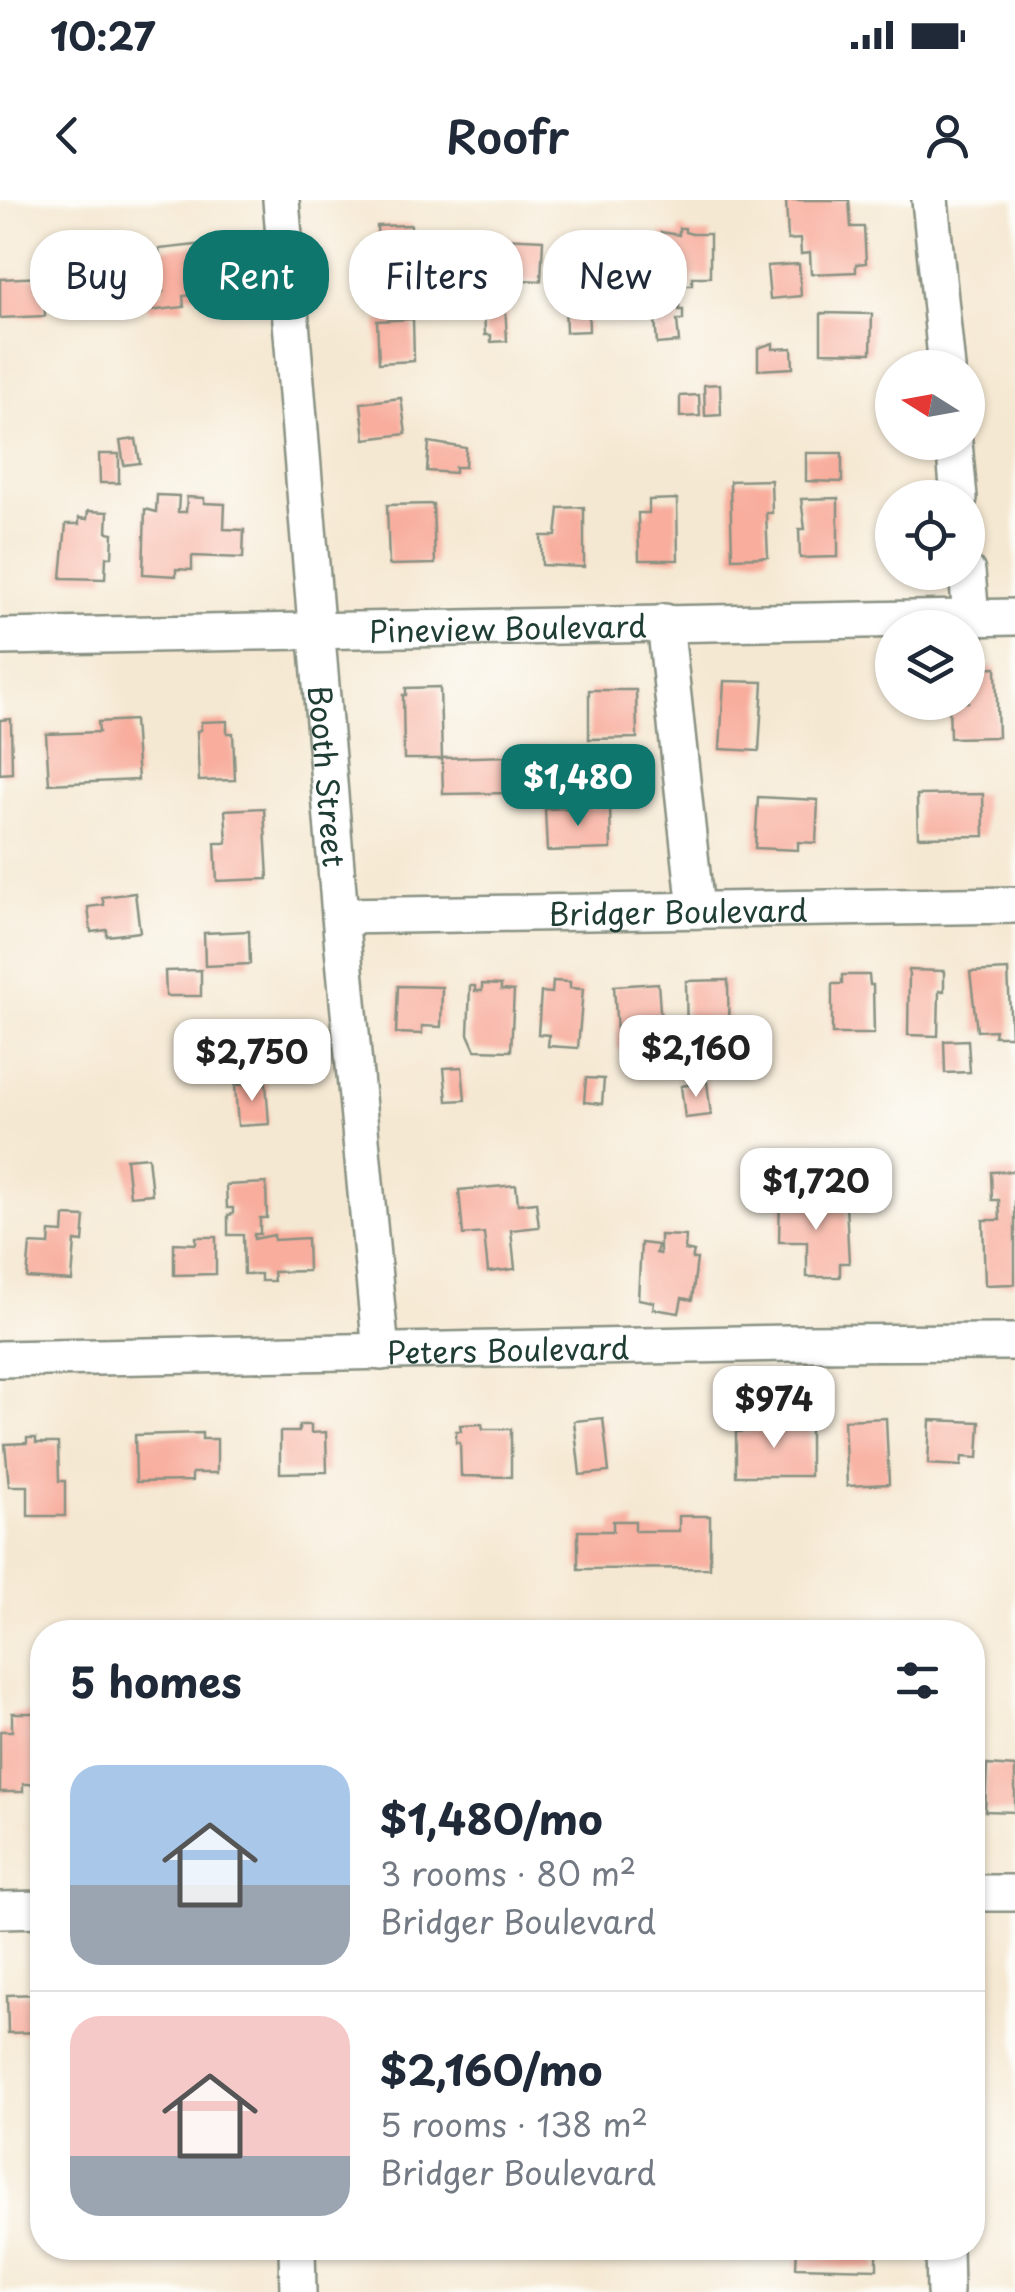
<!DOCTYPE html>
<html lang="en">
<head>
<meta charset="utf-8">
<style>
	:root { --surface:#fff; --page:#f2f2f3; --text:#1f2937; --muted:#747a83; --line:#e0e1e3; --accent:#0f766e }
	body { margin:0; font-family:"Playpen Sans",sans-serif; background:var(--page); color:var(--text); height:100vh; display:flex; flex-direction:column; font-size:38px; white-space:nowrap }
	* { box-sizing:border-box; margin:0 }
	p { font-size:32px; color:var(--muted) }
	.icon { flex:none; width:55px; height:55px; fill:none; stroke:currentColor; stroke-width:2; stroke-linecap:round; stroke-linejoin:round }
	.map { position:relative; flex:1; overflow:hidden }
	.drawer { position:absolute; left:30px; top:1420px; width:955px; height:640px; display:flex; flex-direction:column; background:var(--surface); border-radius:40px; box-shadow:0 2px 8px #0004 }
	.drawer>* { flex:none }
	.top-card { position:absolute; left:30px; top:30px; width:955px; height:90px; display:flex; gap:20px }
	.needle { width:65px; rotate:281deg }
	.fabs { position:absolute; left:875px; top:150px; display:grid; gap:20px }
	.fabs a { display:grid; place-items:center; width:110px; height:110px; border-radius:50%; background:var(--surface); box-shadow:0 2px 8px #0004; font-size:50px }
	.price { position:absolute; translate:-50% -85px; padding:0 22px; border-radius:20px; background:#fff; color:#222; font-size:32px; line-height:65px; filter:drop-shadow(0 2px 5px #0008) }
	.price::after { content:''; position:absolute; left:50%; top:60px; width:30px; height:22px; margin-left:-15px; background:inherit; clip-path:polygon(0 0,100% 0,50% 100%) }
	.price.selected { background:var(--accent); color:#fff }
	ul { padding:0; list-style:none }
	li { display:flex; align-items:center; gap:30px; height:250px; padding:0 40px }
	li+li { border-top:2px solid var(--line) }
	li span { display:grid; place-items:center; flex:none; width:280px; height:200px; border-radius:30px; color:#555 }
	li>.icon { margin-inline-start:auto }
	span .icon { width:120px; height:120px; fill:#fffc; stroke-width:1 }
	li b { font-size:42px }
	h2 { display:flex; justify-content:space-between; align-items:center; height:120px; padding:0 40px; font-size:42px }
	.chip { padding:0 35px; border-radius:40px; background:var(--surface); box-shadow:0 2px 8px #0004; font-size:35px; line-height:90px }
	.chip.selected { background:var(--accent); color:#fff }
	.status { display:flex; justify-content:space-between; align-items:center; height:70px; padding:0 50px; background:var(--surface); direction:ltr }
	.status svg { height:28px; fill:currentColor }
	header { display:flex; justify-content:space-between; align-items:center; height:130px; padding:0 40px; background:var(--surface); font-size:45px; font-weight:600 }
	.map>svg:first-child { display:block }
	.building { fill:#f8ad9d }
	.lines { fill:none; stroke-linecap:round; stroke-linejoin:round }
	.minor-casing { stroke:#8a9283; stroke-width:40 }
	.minor { stroke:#fff; stroke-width:35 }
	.labels { text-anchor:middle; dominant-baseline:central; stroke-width:10; stroke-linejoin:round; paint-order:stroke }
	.street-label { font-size:30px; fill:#1f3d34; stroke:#fdfcf7 }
</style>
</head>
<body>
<div class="status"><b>10:27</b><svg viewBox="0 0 49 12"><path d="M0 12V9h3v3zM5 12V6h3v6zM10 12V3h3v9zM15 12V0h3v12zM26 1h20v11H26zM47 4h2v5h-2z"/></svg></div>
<header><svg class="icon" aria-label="back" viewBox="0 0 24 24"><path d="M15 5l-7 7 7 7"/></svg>Roofr<svg class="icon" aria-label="person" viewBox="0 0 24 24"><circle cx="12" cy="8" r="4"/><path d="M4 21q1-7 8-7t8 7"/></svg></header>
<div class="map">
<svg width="1015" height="2092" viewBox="0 0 1015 2092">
	<rect width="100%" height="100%" fill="#fdfcf7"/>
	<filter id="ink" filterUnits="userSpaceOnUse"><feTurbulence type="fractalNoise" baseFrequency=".01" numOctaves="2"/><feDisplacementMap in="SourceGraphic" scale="20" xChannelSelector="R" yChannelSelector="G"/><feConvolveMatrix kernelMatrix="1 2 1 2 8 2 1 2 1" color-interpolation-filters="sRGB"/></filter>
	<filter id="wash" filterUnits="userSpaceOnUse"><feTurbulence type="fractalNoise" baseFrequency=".0048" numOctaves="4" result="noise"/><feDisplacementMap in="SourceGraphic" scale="40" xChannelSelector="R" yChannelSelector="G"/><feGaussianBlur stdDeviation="2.25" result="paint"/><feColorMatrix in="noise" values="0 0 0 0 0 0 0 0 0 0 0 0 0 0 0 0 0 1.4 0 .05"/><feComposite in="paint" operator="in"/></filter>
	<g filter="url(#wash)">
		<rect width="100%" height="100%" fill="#f5e8d2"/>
		<g id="blocks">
			<!-- building -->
			<g class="building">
				<polygon points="786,0 849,0 851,27 864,27 866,63 856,64 856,72 811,74 810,53 801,54 800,39 788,40"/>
				<polygon points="411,25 409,66 373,67 372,43 378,43 377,26"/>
				<polygon points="679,28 685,28 685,32 692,34 710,34 710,77 692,77 692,85 663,85 662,71 656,71 656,46 661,46 661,32 679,35"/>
				<polygon points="577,36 624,36 624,77 577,77 577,56 572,56 572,48 577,48"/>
				<polygon points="501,38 543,40 541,81 499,79"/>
				<polygon points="206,44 211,93 183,96 184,107 148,111 146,94 163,92 159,49"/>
				<polygon points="446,51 467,52 467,65 445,65"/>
				<polygon points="799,64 801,96 770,99 767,66"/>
				<polygon points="44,77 45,116 0,118 0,79"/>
				<polygon points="588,101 589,131 566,132 565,102"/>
				<polygon points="670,101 669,106 679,105 679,110 683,110 683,120 677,120 679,142 657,144 654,106"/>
				<polygon points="505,102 507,141 491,142 491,135 485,135 484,103"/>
				<polygon points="821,113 872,114 871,153 821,152"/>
				<polygon points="413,119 414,161 379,163 377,121"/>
				<polygon points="773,143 773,149 792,148 793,168 758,170 758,148"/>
				<polygon points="720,184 721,215 705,216 704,185"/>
				<polygon points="699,195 700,216 680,217 680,196"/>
				<polygon points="401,198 406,234 365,239 361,203"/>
				<polygon points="136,239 140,263 124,265 120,241"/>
				<polygon points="429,242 466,248 465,267 455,267 455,273 427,271"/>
				<polygon points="806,253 842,253 842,282 806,281"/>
				<polygon points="99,254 119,254 119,283 100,283"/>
				<polygon points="771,280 772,313 766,313 768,357 732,358 730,281"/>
				<polygon points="157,295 179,296 178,312 186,312 187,297 204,298 204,303 225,304 224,329 244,330 243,358 192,356 192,370 176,369 176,376 143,374 145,309 156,312"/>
				<polygon points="838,298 838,357 800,358 799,329 805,329 801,299"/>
				<polygon points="677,299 678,360 639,360 638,313 649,313 649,300"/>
				<polygon points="433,304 435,364 389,365 387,305"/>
				<polygon points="584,307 584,367 542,365 541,336 556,336 559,308"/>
				<polygon points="88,311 108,312 107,332 113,333 112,357 106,357 105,379 61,378 66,324 79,324 79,318 87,319"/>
				<polygon points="996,467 998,537 950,538 949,502 968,502 968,468"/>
				<polygon points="724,481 763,482 759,551 720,549"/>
				<polygon points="440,487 442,559 404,559 403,495 406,495 406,488"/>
				<polygon points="589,490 636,490 637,538 589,539"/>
				<polygon points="11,519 12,573 0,574 0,520"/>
				<polygon points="134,520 138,580 49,584 46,534 99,532 98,522"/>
				<polygon points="227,521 227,533 233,533 235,580 199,581 197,531 201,530 201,522"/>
				<polygon points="547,546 547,574 516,574 515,547"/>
				<polygon points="509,556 509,572 515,572 516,593 443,594 442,558"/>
				<polygon points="983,594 984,636 918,637 917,595"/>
				<polygon points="758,597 818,600 816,643 798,642 798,650 755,648"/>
				<polygon points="610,607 611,649 547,651 545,609"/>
				<polygon points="264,608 268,679 217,681 215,643 227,643 225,610"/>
				<polygon points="135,693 140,732 107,736 107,730 91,732 88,707 104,705 102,697"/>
				<polygon points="249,731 250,764 205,766 204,733"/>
				<polygon points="201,770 201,796 166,796 165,771"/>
				<polygon points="909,770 944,771 944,791 939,791 938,836 908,835"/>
				<polygon points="1008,770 1011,836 994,836 995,830 977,831 970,772"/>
				<polygon points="842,775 869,775 870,785 873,785 874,834 832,834 832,784 842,784"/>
				<polygon points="728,780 729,848 687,848 686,781"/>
				<polygon points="553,781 570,782 570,788 583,789 578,848 548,846 549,835 538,834 541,792 552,793"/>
				<polygon points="658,783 661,824 655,823 656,846 618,849 614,786"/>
				<polygon points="482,784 501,785 501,790 514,791 511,851 475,850 468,834 470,786 475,786 475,791 482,791"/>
				<polygon points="398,786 442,787 441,827 422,826 422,834 396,833"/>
				<polygon points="968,840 970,872 945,873 944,841"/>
				<polygon points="462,867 465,900 447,901 444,868"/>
				<polygon points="586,878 604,879 602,904 584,902"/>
				<polygon points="707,882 711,915 685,918 681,886"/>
				<polygon points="266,883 269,924 238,926 235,885"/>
				<polygon points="148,957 152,994 130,996 126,959"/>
				<polygon points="1015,971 1015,1084 985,1085 983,1020 1000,1020 999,1000 992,1000 991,972"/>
				<polygon points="266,983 267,1018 260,1018 260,1034 254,1034 254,1039 274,1035 274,1040 307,1038 308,1071 273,1072 274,1081 261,1081 261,1074 244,1074 243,1035 228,1035 228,1015 233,1014 233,1008 227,1008 226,985"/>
				<polygon points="516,985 518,1004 536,1002 539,1027 511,1030 515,1069 488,1072 484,1033 463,1035 459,990"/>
				<polygon points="780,994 813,995 814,1005 846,1005 849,1063 840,1063 840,1077 807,1077 807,1042 779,1042"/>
				<polygon points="64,1016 85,1017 83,1042 75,1041 72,1081 27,1078 30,1044 49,1045 50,1032 63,1033"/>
				<polygon points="660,1035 686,1036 685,1050 694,1052 692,1059 697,1059 692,1100 682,1098 679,1113 653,1109 654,1102 638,1099 641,1043 658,1045 656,1053 660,1054"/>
				<polygon points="196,1037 216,1037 216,1074 174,1075 174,1043 196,1044"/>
				<polygon points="603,1218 609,1272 580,1275 574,1221"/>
				<polygon points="886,1218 889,1284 847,1286 844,1220"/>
				<polygon points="930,1220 980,1222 978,1258 962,1257 961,1266 928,1264"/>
				<polygon points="482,1224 483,1229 511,1229 511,1277 461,1276 460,1243 456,1243 456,1231 461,1231 460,1225"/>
				<polygon points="299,1225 311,1225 311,1233 326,1232 327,1272 280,1273 280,1232 299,1232"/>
				<polygon points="751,1225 810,1225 810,1276 736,1276 736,1232 751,1231"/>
				<polygon points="202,1233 202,1239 217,1239 217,1273 192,1273 192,1281 136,1282 135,1235"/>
				<polygon points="27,1238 36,1238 36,1243 58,1243 59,1281 65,1281 65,1316 28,1316 28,1286 9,1286 5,1244 27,1243"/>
				<polygon points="679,1316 710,1316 710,1368 578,1369 578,1331 613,1331 613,1321 635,1321 635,1331 679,1331"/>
				<polygon points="12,1513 42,1513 42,1584 23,1584 23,1592 0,1592 0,1531 12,1531"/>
				<polygon points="987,1565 1015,1567 1015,1612 985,1611"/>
				<polygon points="42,1794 42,1832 8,1833 7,1795"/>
				<polygon points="797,2048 877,2048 877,2069 796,2067"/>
			</g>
		</g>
	</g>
	<g filter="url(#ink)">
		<use href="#blocks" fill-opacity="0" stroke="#8a9283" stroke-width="2.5"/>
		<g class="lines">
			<!-- minor casing -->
			<g class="minor-casing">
				<g id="minor">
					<path id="s1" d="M281,0L340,716L381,1152"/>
					<polyline points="930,0 947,168"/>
					<polyline points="954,242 959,298"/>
					<polyline points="967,372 971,417"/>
					<polyline points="665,422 696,710"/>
					<path id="s2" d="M0,437L1015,417"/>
					<path id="s3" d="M340,716L1015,705"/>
					<path id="s4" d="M0,1159L789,1143L1015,1142"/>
					<polyline points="972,1693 1015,1693"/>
					<polyline points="0,1710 42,1709"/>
					<polyline points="297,2048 298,2092"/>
					<polyline points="944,2048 945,2092"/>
				</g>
			</g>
			<!-- minor -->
			<use href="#minor" class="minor"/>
		</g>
	</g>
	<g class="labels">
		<!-- street labels -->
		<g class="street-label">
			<text stroke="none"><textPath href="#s2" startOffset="508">Pineview Boulevard</textPath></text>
			<text stroke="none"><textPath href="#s1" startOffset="578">Booth Street</textPath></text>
			<text stroke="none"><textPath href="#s3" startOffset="338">Bridger Boulevard</textPath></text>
			<text stroke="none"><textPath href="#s4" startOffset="508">Peters Boulevard</textPath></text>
		</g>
	</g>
</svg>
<div class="fabs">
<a><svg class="needle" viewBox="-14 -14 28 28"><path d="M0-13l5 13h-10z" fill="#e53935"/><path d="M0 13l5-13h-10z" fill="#747a83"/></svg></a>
<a><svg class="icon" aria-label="locate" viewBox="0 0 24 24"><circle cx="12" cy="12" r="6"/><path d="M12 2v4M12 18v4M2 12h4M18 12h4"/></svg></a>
<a><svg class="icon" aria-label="layers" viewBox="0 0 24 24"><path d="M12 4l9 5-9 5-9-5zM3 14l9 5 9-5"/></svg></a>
</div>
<b class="price selected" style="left:578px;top:629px">$1,480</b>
<b class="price" style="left:696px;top:900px">$2,160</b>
<b class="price" style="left:252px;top:904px">$2,750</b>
<b class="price" style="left:816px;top:1033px">$1,720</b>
<b class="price" style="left:774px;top:1251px">$974</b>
<div class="top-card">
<a class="chip">Buy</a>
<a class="chip selected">Rent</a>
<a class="chip">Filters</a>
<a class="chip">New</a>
</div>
<section class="drawer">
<h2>5 homes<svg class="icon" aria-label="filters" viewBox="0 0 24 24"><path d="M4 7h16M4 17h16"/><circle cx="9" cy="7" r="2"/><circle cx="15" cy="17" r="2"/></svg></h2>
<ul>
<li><span style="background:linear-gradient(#a9c7e8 60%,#9aa5b1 0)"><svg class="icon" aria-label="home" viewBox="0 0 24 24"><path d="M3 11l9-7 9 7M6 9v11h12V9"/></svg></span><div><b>$1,480/mo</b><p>3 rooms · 80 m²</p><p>Bridger Boulevard</p></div></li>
<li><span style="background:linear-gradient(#f6c9c9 70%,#9aa5b1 0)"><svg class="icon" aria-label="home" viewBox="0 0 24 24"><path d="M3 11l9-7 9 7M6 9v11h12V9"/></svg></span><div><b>$2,160/mo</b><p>5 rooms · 138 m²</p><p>Bridger Boulevard</p></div></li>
</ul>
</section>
</div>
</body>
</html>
